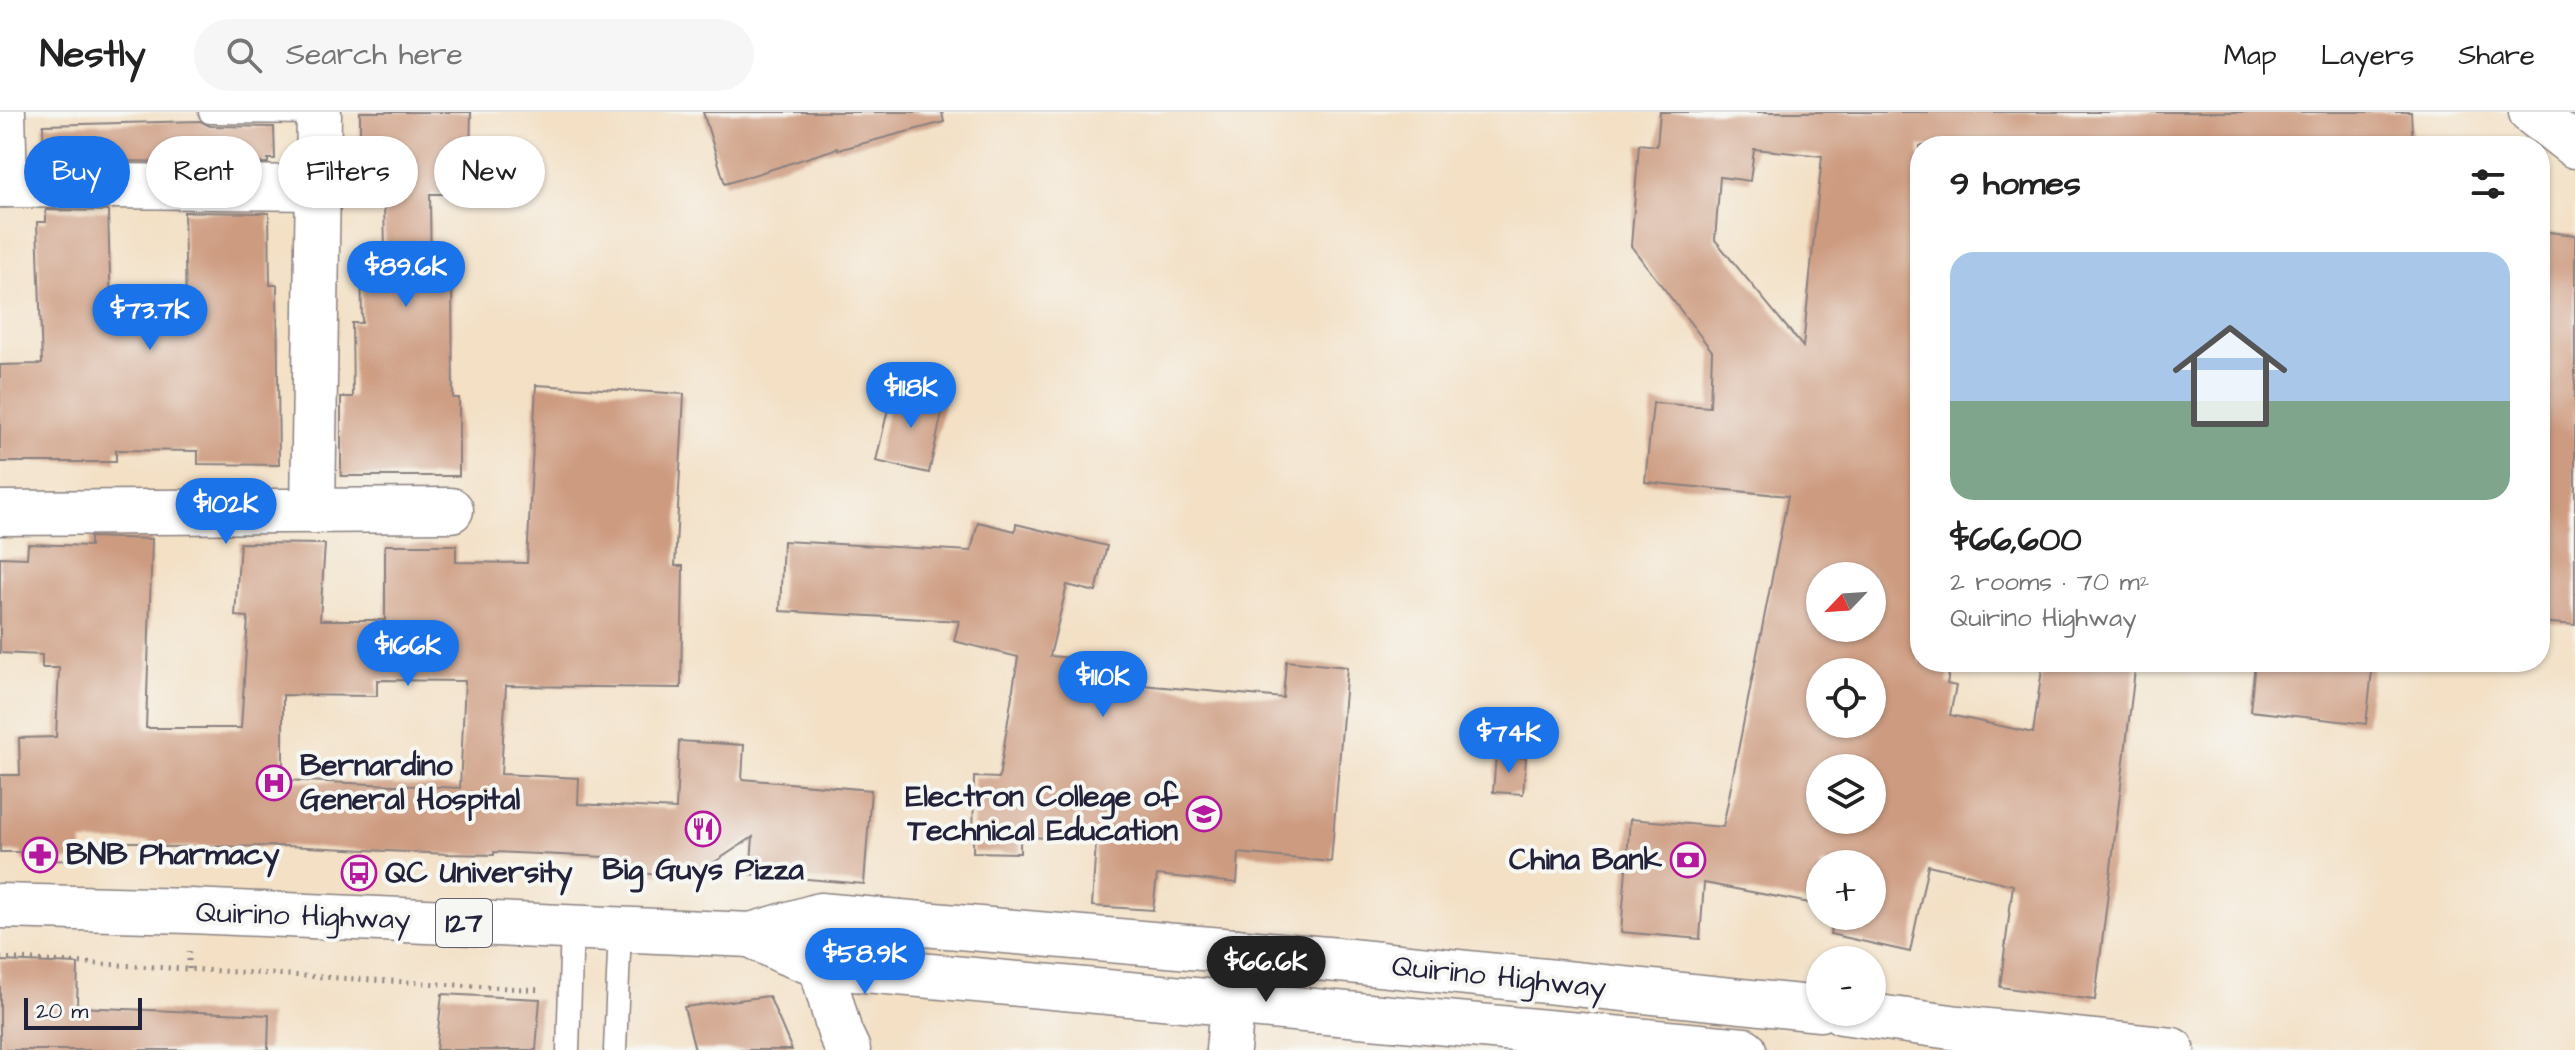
<!DOCTYPE html>
<html lang="en">
<head>
<meta charset="utf-8">
<style>
	:root { --surface:#fff; --page:#f6f6f6; --text:#222; --muted:#767676; --line:#e0e0e0; --accent:#1a73e8 }
	body { margin:0; font-family:"Architects Daughter",sans-serif; background:var(--page); color:var(--text); height:100vh; display:flex; flex-direction:column; font-size:30px; white-space:nowrap }
	* { box-sizing:border-box; margin:0 }
	p { font-size:26px; color:var(--muted) }
	.icon { flex:none; width:44px; height:44px; fill:none; stroke:currentColor; stroke-width:2; stroke-linecap:round; stroke-linejoin:round }
	.map { position:relative; flex:1; overflow:hidden }
	.side { position:absolute; left:1910px; top:24px; width:640px; height:536px; display:flex; flex-direction:column; background:var(--surface); border-radius:32px; box-shadow:0 2px 6px #0004 }
	.side>* { flex:none }
	.guide { position:absolute; left:24px; top:24px; width:760px; height:72px; display:flex; gap:16px }
	.needle { width:52px; rotate:245deg }
	.controls { position:absolute; left:1806px; top:450px; display:grid; gap:16px }
	.controls a { display:grid; place-items:center; width:80px; height:80px; border-radius:50%; background:var(--surface); box-shadow:0 2px 6px #0004; font-size:40px }
	.scale { position:absolute; left:24px; bottom:20px; width:118px; box-sizing:border-box; padding-left:8px; border:4px solid #22223b; border-top:0; font-size:22px; line-height:28px; white-space:nowrap; color:#22223b; -webkit-text-stroke:6px #f6f6f2; paint-order:stroke }
	.price { position:absolute; translate:-50% -68px; padding:0 18px; border-radius:28px; background:var(--accent); color:#fff; font-size:26px; line-height:52px; filter:drop-shadow(0 2px 4px #0008) }
	.price::after { content:''; position:absolute; left:50%; top:48px; width:24px; height:18px; margin-left:-12px; background:inherit; clip-path:polygon(0 0,100% 0,50% 100%) }
	.price.current { background:#222; color:#fff }
	ul { padding:0; list-style:none }
	li { display:grid; align-content:center; gap:16px; height:424px; padding:0 40px }
	li+li { border-top:2px solid var(--line) }
	li span { display:grid; place-items:center; height:248px; border-radius:24px; color:#555 }
	li>.icon { margin-inline-start:auto }
	span .icon { width:144px; height:144px; fill:#fffc; stroke-width:1 }
	li b { font-size:34px }
	h2 { display:flex; justify-content:space-between; align-items:center; height:96px; padding:0 40px; font-size:34px }
	.pill { padding:0 28px; border-radius:36px; background:var(--surface); box-shadow:0 2px 6px #0004; font-size:28px; line-height:72px }
	.pill.current { background:var(--accent); color:#fff }
	header { display:flex; align-items:center; gap:48px; box-sizing:border-box; height:112px; padding:0 40px; background:var(--surface); border-bottom:2px solid var(--line) }
	header strong { font-size:38px }
	nav { display:flex; gap:44px; margin-inline-start:auto; font-size:28px }
	.search { width:560px; height:72px; background:var(--page); display:flex; align-items:center; gap:20px; box-sizing:border-box; padding:0 28px; border-radius:44px; color:var(--muted); font-size:30px }
	.map>svg:first-child { display:block }
	.building { fill:#cd9b80; fill-rule:evenodd }
	.lines { fill:none; stroke-linecap:round; stroke-linejoin:round }
	.service-casing { stroke:#8a8180; stroke-width:25 }
	.minor-casing { stroke:#8a8180; stroke-width:47 }
	.primary-casing { stroke:#8a8180; stroke-width:47 }
	.path { stroke:#8a8180; stroke-width:5; stroke-dasharray:2 6; stroke-linecap:butt }
	.service { stroke:#fff; stroke-width:22 }
	.minor { stroke:#fff; stroke-width:44 }
	.primary { stroke:#fff; stroke-width:44 }
	.labels { text-anchor:middle; dominant-baseline:central; stroke-width:8; stroke-linejoin:round; paint-order:stroke }
	.shield { fill:#f6f6f2; stroke:#626272; stroke-width:2 }
	.shield-label { font-size:28px; font-weight:bold; fill:#22223b }
	.poi-label { font-size:30px; font-weight:bold; fill:#22223b; stroke:#f6f6f2; text-anchor:start }
	.street-label { font-size:30px; fill:#22223b; stroke:#f6f6f2 }
</style>
</head>
<body>
<header>
<strong>Nestly</strong>
<div class="search"><svg class="icon" aria-label="search" viewBox="0 0 24 24"><circle cx="10" cy="10" r="6"/><path d="M15 15l6 6"/></svg>Search here</div>
<nav><a>Map</a><a>Layers</a><a>Share</a></nav>
</header>
<div class="map">
<svg width="2575" height="938" viewBox="0 0 2575 938">
	<rect width="100%" height="100%" fill="#f6f6f2"/>
	<filter id="ink" filterUnits="userSpaceOnUse"><feTurbulence type="fractalNoise" baseFrequency=".0125" numOctaves="2"/><feDisplacementMap in="SourceGraphic" scale="16" xChannelSelector="R" yChannelSelector="G"/><feConvolveMatrix kernelMatrix="1 2 1 2 8 2 1 2 1" color-interpolation-filters="sRGB"/></filter>
	<filter id="wash" filterUnits="userSpaceOnUse"><feTurbulence type="fractalNoise" baseFrequency=".006" numOctaves="4" result="noise"/><feDisplacementMap in="SourceGraphic" scale="32" xChannelSelector="R" yChannelSelector="G"/><feGaussianBlur stdDeviation="1.8" result="paint"/><feColorMatrix in="noise" values="0 0 0 0 0 0 0 0 0 0 0 0 0 0 0 0 0 1.4 0 .05"/><feComposite in="paint" operator="in"/></filter>
	<g filter="url(#wash)">
		<rect width="100%" height="100%" fill="#f3e0c5"/>
		<g id="blocks">
			<!-- building -->
			<g class="building">
				<polygon points="360,0 471,0 470,43 461,43 461,82 430,82 431,169 452,168 453,286 459,286 459,364 341,364 341,285 353,285 352,211 362,211 361,140 385,139 383,42 360,41"/>
				<polygon points="703,0 942,0 944,10 838,38 838,36 725,72"/>
				<path d="M1660,0H2411L2413,34H1920V550H1951L1947,572L1956,574L1950,603L2033,621L2043,550H2136L2095,888L2000,875L2013,773L1928,753L1910,840L1830,822L1834,804H1872V752H1820V793L1704,771L1700,827L1621,820L1630,707L1723,715L1788,384L1645,370L1653,291L1710,295L1712,239L1631,134L1639,32L1657,34ZM1754,37L1822,44L1803,235L1715,128L1720,65L1750,69ZM1820,464H1872V516H1820ZM1820,560H1872V612H1820ZM1820,656H1872V708H1820Z"/>
				<polygon points="200,9 210,14 274,15 275,47 268,47 268,51 44,48 43,13"/>
				<polygon points="46,98 108,99 111,197 186,194 184,100 269,101 270,173 277,173 279,353 198,352 198,339 116,338 116,350 0,350 0,253 42,252 37,110 46,110"/>
				<polygon points="2540,119 2575,123 2575,513 2540,510"/>
				<path d="M536,273L684,282L675,454H683L681,576L506,574L501,662L579,666L578,692L676,697L679,629L744,633L742,667L871,678L864,772L750,762L753,725L707,755L665,752L664,763L606,759V745L494,740V743L448,742L287,734L150,735V730H82V748L22,749L21,740H0V663H20L19,626L56,625L59,556H42V543L0,541V445L27,446L28,432L90,434V425L152,427L146,616H241L248,505L235,504L240,431L325,432L320,508H385V433H456V450L527,451ZM377,568L465,569L460,676L283,668V583L377,584Z"/>
				<polygon points="893,275 945,287 929,361 876,349"/>
				<polygon points="978,410 1015,419 1016,412 1107,434 1096,480 1067,473 1050,544 1133,551 1132,572 1283,586 1286,549 1347,555 1331,750 1239,741 1237,771 1157,763 1153,798 1092,794 1096,730 1020,724 1020,741 973,740 974,665 999,666 1018,545 954,529 959,509 780,499 783,429 971,439"/>
				<polygon points="2255,550 2373,550 2366,612 2250,599"/>
				<polygon points="1496,643 1526,646 1523,682 1493,680"/>
				<polygon points="0,849 78,852 77,895 269,903 268,938 0,938"/>
				<polygon points="442,882 540,887 536,938 436,938"/>
				<polygon points="769,884 792,938 695,938 684,895"/>
			</g>
		</g>
	</g>
	<g filter="url(#ink)">
		<use href="#blocks" fill-opacity="0" stroke="#8a8180" stroke-width="2"/>
		<g class="lines">
			<!-- service casing -->
			<g class="service-casing">
				<g id="service">
					<polyline points="210,0 319,1"/>
					<polyline points="568,938 572,814"/>
					<polyline points="615,938 620,816"/>
				</g>
			</g>
			<!-- minor casing -->
			<g class="minor-casing">
				<g id="minor">
					<polyline points="3,0 5,73"/>
					<polyline points="2531,0 2575,34"/>
					<polyline points="0,73 318,76"/>
					<polyline points="313,399 319,0"/>
					<polyline points="0,401 451,398"/>
					<polyline points="821,854 840,921 848,938"/>
					<polyline points="1228,938 1237,839"/>
				</g>
			</g>
			<!-- primary casing -->
			<g class="primary-casing">
				<g id="primary">
					<polyline points="0,794 190,799 751,823 820,803 1350,849 1820,897"/>
					<polyline points="751,823 785,840 821,854 1744,938"/>
					<polyline points="1842,900 1958,916 2172,938"/>
				</g>
			</g>
			<!-- path -->
			<g class="path">
				<polyline points="0,846 542,878"/>
				<polyline points="189,857 189,838"/>
			</g>
			<!-- service -->
			<use href="#service" class="service"/>
			<!-- minor -->
			<use href="#minor" class="minor"/>
			<!-- primary -->
			<use href="#primary" class="primary"/>
		</g>
	</g>
	<!-- icons -->
	<defs>
		<g id="hospital-ring" transform="scale(1.8)"><circle r="9.5" fill="#f6f6f2" stroke="#b5179e" stroke-width="1.5"/><path d="M-5-5h3v3.5h4V-5h3V5h-3V1.5h-4V5h-3Z" fill="#b5179e"/></g>
		<g id="university-ring" transform="scale(1.8)"><circle r="9.5" fill="#f6f6f2" stroke="#b5179e" stroke-width="1.5"/><path d="M0-5L7-2L0 1L-7-2ZM-4 1L0 2.5L4 1V4Q0 6-4 4Z" fill="#b5179e"/></g>
		<g id="restaurant-ring" transform="scale(1.8)"><circle r="9.5" fill="#f6f6f2" stroke="#b5179e" stroke-width="1.5"/><path d="M-5-6h1v4h1v-4h1v4h1v-4h1v5L-1.5 .5V6h-2V.5L-5-1ZM5-6V6H3V1.5H1.5Q1.5-4 5-6Z" fill="#b5179e"/></g>
		<g id="pharmacy-ring" transform="scale(1.8)"><circle r="9.5" fill="#f6f6f2" stroke="#b5179e" stroke-width="1.5"/><path d="M-2-6h4v4h4v4h-4v4h-4v-4h-4v-4h4Z" fill="#b5179e"/></g>
		<g id="bank-ring" transform="scale(1.8)"><circle r="9.5" fill="#f6f6f2" stroke="#b5179e" stroke-width="1.5"/><path d="M-6-4H6V4H-6ZM0-2.3a2.3 2.3 0 1 0 0 4.6a2.3 2.3 0 1 0 0-4.6Z" fill="#b5179e"/></g>
		<g id="bus-ring" transform="scale(1.8)"><circle r="9.5" fill="#f6f6f2" stroke="#b5179e" stroke-width="1.5"/><path d="M-5-6H5V4H4V6H2V4H-2V6H-4V4H-5ZM-3.5-4V0h7V-4ZM-3.5 1.2v1.5H-2V1.2ZM2 1.2v1.5H3.5V1.2Z" fill="#b5179e"/></g>
	</defs>
	<g fill-rule="evenodd">
		<use href="#hospital-ring" x="274" y="671"/>
		<use href="#university-ring" x="1204" y="702"/>
		<use href="#restaurant-ring" x="703" y="717"/>
		<use href="#pharmacy-ring" x="40" y="743"/>
		<use href="#bank-ring" x="1688" y="748"/>
		<use href="#bus-ring" x="359" y="761"/>
	</g>
	<g class="labels">
		<!-- shield labels -->
		<rect class="shield" x="436" y="787" width="56" height="48" rx="6"/>
		<g class="shield-label">
			<text x="464" y="811">127</text>
		</g>
		<!-- poi labels -->
		<g class="poi-label">
			<text x="300" y="654">Bernardino<tspan x="300" dy="34">General Hospital</tspan></text>
			<text x="1178" y="685" text-anchor="end">Electron College of<tspan x="1178" dy="34">Technical Education</tspan></text>
			<text x="66" y="743">BNB Pharmacy</text>
			<text x="1662" y="748" text-anchor="end">China Bank</text>
			<text x="703" y="758" text-anchor="middle">Big Guys Pizza</text>
			<text x="385" y="761">QC University</text>
		</g>
		<!-- street labels -->
		<g class="street-label">
			<text transform="translate(303 804) rotate(2)">Quirino Highway</text>
			<text transform="translate(1499 865) rotate(6)">Quirino Highway</text>
		</g>
	</g>
</svg>
<div class="controls">
<a><svg class="needle" viewBox="-14 -14 28 28"><path d="M0-13l5 13h-10z" fill="#e53935"/><path d="M0 13l5-13h-10z" fill="#767676"/></svg></a>
<a><svg class="icon" aria-label="locate" viewBox="0 0 24 24"><circle cx="12" cy="12" r="6"/><path d="M12 2v4M12 18v4M2 12h4M18 12h4"/></svg></a>
<a><svg class="icon" aria-label="layers" viewBox="0 0 24 24"><path d="M12 4l9 5-9 5-9-5zM3 14l9 5 9-5"/></svg></a>
<a>+</a>
<a>−</a>
</div>
<div class="scale">20 m</div>
<b class="price" style="left:406px;top:197px">$89.6K</b>
<b class="price" style="left:150px;top:240px">$73.7K</b>
<b class="price" style="left:911px;top:318px">$118K</b>
<b class="price" style="left:226px;top:434px">$102K</b>
<b class="price" style="left:408px;top:576px">$166K</b>
<b class="price" style="left:1103px;top:607px">$110K</b>
<b class="price" style="left:1509px;top:663px">$74K</b>
<b class="price" style="left:865px;top:884px">$58.9K</b>
<b class="price current" style="left:1266px;top:892px">$66.6K</b>
<div class="guide">
<a class="pill current">Buy</a>
<a class="pill">Rent</a>
<a class="pill">Filters</a>
<a class="pill">New</a>
</div>
<section class="side">
<h2>9 homes<svg class="icon" aria-label="filters" viewBox="0 0 24 24"><path d="M4 7h16M4 17h16"/><circle cx="9" cy="7" r="2"/><circle cx="15" cy="17" r="2"/></svg></h2>
<ul>
<li><span style="background:linear-gradient(#a9c7e8 60%,#7fa58c 0)"><svg class="icon" aria-label="home" viewBox="0 0 24 24"><path d="M3 11l9-7 9 7M6 9v11h12V9"/></svg></span><div><b>$66,600</b><p>2 rooms · 70 m²</p><p>Quirino Highway</p></div></li>
</ul>
</section>
</div>
</body>
</html>
